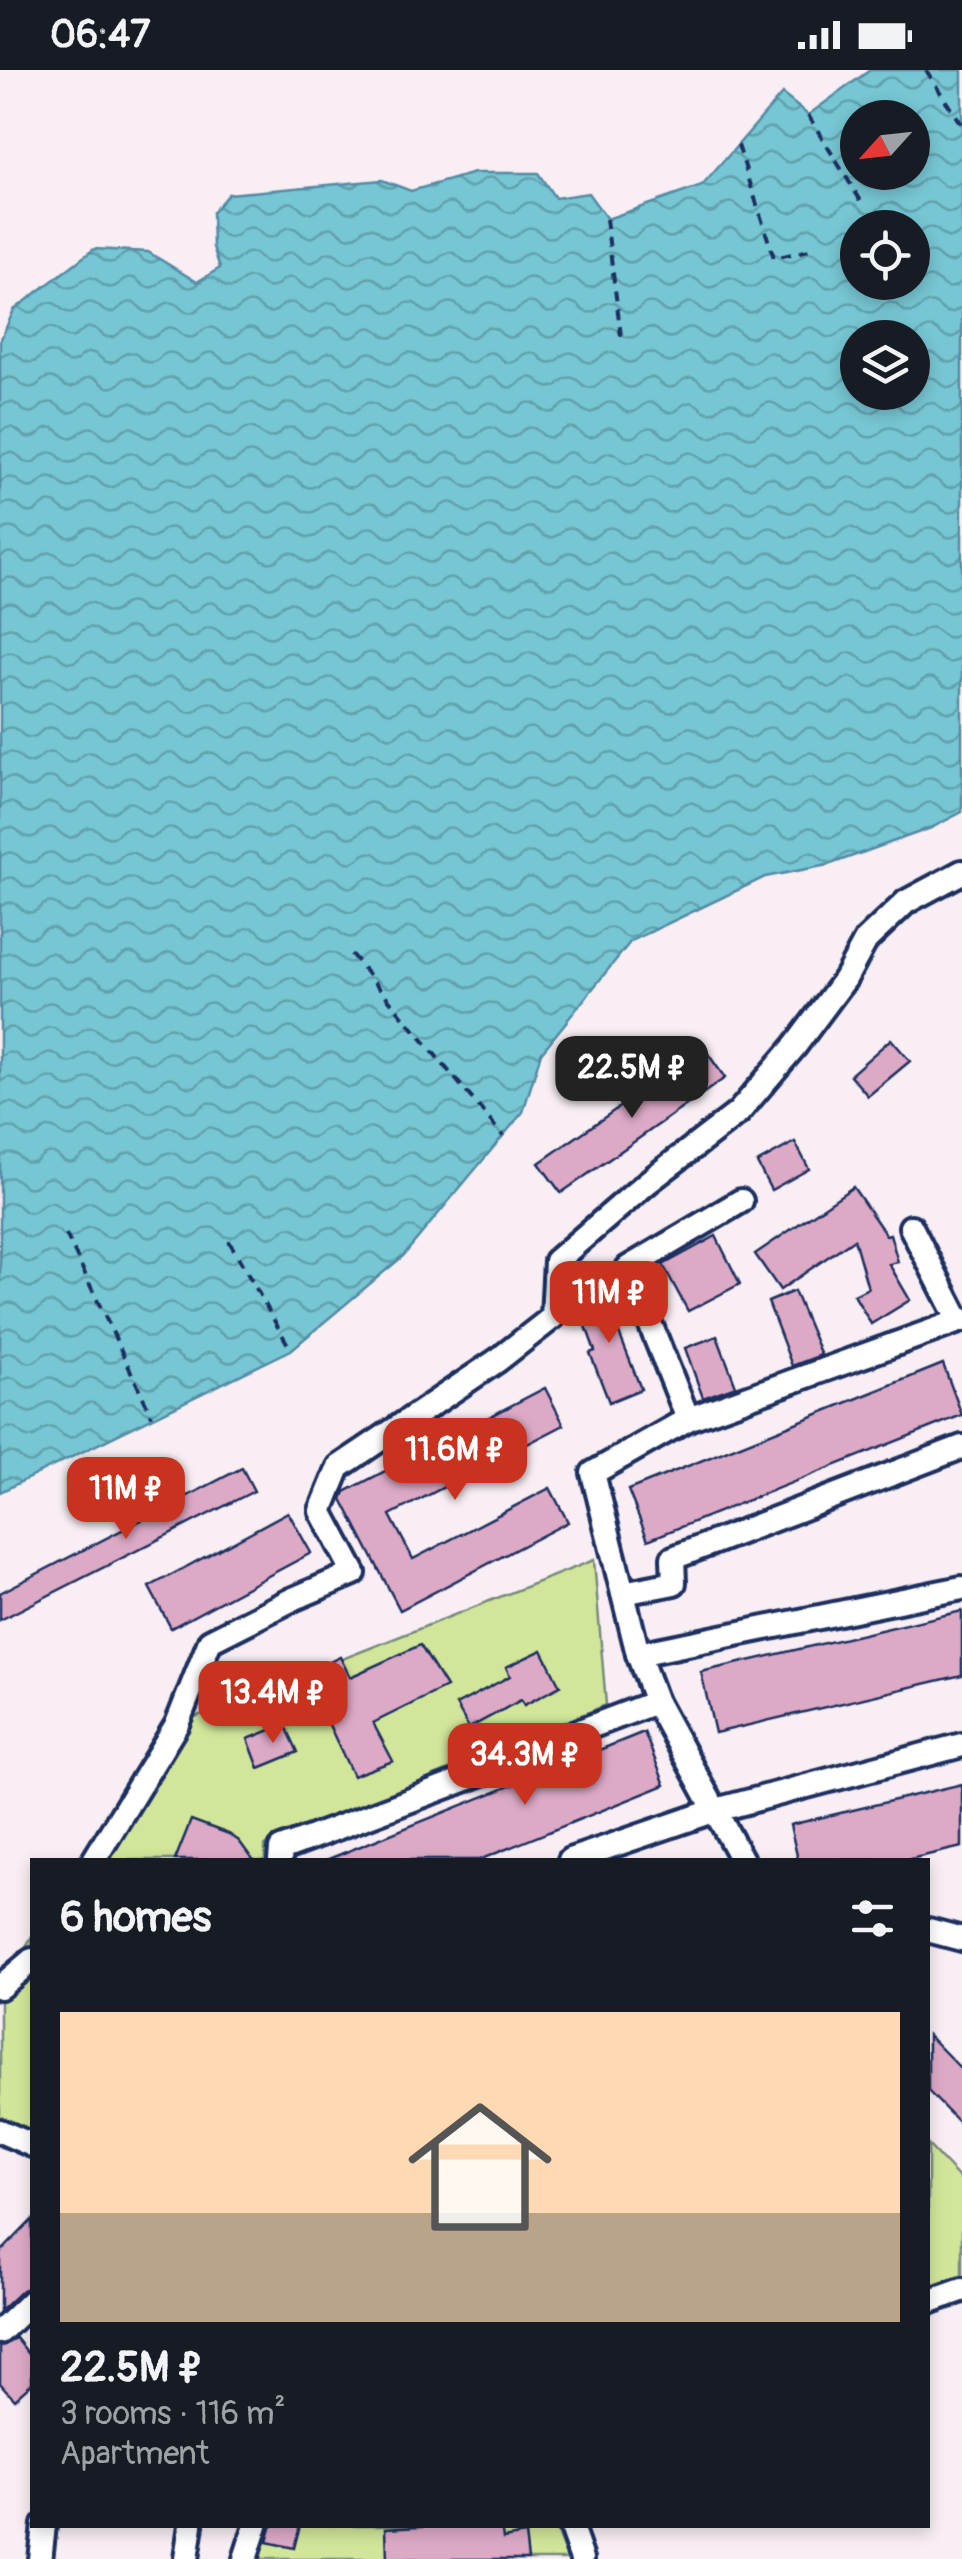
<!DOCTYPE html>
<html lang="en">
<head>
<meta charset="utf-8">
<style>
	:root { --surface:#171b24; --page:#242831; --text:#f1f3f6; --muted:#9ea1a6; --line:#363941; --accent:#c8321e }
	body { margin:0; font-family:Pangolin,sans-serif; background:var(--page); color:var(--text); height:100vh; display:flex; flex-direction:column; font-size:38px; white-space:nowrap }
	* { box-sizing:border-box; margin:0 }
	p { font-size:32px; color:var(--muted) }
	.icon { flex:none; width:55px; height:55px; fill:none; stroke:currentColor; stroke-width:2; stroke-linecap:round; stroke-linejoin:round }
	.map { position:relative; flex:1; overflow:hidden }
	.panel { position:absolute; left:30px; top:1788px; width:900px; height:670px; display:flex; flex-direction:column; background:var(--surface); border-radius:0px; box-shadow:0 5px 15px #0003 }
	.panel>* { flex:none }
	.needle { width:65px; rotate:243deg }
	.controls { position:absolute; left:840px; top:30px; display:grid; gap:20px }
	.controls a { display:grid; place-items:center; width:90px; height:90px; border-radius:50%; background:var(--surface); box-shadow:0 5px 15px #0003; font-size:50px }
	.price { position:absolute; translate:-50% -85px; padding:0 22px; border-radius:20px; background:var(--accent); color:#fff; font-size:32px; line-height:65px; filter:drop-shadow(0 2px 5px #0008) }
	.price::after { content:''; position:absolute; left:50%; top:60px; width:30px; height:22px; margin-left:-15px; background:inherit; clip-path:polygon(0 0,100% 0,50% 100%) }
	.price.current { background:#222; color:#fff }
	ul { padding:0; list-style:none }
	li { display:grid; align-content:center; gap:20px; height:530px; padding:0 30px }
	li+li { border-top:2px solid var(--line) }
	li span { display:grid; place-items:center; height:310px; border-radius:0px; color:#555 }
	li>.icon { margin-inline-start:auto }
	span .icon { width:180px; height:180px; fill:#fffc; stroke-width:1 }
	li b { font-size:42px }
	h2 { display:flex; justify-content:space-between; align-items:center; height:120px; padding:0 30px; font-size:42px }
	.status { display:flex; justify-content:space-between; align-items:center; height:70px; padding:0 50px; background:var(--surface); direction:ltr }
	.status svg { height:28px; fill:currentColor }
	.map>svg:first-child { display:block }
	.garden { fill:#d2e69a; stroke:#768a7c; stroke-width:2.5 }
	.water { fill:url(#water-waves); stroke:#528aa4; stroke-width:2.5; fill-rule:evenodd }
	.building { fill:#ddaac6; stroke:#1b2f5e; stroke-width:2.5 }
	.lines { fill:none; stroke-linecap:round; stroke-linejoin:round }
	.minor-casing { stroke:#1b2f5e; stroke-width:30 }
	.path { stroke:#1b2f5e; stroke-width:4; stroke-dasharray:10 8; stroke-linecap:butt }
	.minor { stroke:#fff; stroke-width:22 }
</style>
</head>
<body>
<div class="status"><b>06:47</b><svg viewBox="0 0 49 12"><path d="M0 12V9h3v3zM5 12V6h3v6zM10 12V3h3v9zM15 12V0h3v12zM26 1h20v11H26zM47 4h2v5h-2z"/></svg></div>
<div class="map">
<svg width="962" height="2489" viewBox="0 0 962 2489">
	<defs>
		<pattern id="water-waves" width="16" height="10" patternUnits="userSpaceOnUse" patternTransform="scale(2.5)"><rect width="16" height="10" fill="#77c6d3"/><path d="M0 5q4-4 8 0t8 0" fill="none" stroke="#61a1ae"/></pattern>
	</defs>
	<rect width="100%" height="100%" fill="#f8eef4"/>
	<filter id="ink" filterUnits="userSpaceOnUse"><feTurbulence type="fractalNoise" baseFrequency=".01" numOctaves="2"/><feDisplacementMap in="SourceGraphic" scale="20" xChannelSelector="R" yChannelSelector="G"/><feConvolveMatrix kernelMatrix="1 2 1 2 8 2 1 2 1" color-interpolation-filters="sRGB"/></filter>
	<g filter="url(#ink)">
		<!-- garden -->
		<g class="garden">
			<polygon points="594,1490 606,1635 265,1776 265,1790 84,1790 177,1654"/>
			<polygon points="32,1866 32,2087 0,2077 0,1922"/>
			<polygon points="928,2075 962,2111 962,2235 928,2243"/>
			<polygon points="246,2455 554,2455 567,2489 235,2489"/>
		</g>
		<!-- water -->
		<path class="water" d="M870,0H962V742L931,758L828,795L765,807L631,871L541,983L523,1042L403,1186L291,1280L0,1422V271L14,240L94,179L148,182L197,212L220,198L213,177L212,143L228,124L382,110L411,121L474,103H538L555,128L588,123L607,149L702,116L782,24L808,45ZM858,48H912V102H858ZM858,158H912V212H858ZM858,268H912V322H858Z"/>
		<!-- building -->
		<g class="building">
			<polygon points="891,969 910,991 868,1026 850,1005"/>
			<polygon points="704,978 725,1008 561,1123 539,1093"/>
			<polygon points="795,1072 809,1099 771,1120 757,1093"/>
			<polygon points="853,1117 886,1165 890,1164 898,1192 889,1194 910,1230 871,1254 854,1225 868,1218 854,1169 780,1220 755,1184"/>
			<polygon points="716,1166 740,1214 688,1241 663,1195"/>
			<polygon points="615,1221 627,1254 617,1258 641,1319 609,1332 590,1283 595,1281 578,1234"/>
			<polygon points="794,1221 821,1285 792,1296 768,1232"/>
			<polygon points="717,1266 736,1316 703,1328 685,1278"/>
			<polygon points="943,1294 962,1345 648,1470 628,1420"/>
			<polygon points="545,1318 564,1355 390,1445 413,1489 550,1418 568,1452 400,1540 342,1429 345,1422"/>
			<polygon points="242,1398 254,1421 0,1550 0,1523"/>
			<polygon points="288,1442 311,1483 171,1558 149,1517"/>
			<polygon points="962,1541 962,1605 715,1663 701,1602"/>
			<polygon points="420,1575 446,1617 373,1653 393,1691 353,1706 305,1604 340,1587 350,1607"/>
			<polygon points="542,1580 560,1616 524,1635 521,1630 469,1658 456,1635 510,1606 506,1597"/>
			<polygon points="285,1654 298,1682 259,1698 248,1669"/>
			<polygon points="644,1662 665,1715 479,1790 326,1790"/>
			<polygon points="962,1714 962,1777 906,1790 798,1790 790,1755"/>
			<polygon points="191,1750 229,1764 239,1771 253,1790 175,1790"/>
			<polygon points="928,1965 962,2000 962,2056 928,2021"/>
			<polygon points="32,2150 32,2216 22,2220 0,2241 0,2183"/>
			<polygon points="16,2268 32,2288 32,2313 14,2329 0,2313 0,2277"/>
			<polygon points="272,2455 300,2455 294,2478 267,2472"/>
			<polygon points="438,2455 501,2455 503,2468 525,2464 528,2489 387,2489 386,2458"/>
		</g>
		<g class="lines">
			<!-- minor casing -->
			<g class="minor-casing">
				<g id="minor">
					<polyline points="911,1157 959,1251"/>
					<polyline points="688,1349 628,1198 741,1131"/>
					<polyline points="623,1523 674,1513 673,1488 962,1377"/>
					<polyline points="638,1584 962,1518"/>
					<polyline points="94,1790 177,1654 210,1571 293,1529 354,1503 321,1441 339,1397 498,1290 553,1247 556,1191 648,1112 738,1043 795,976 845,909 866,870 906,832 962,802"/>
					<polyline points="280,1790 281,1779 504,1695 569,1665 656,1632"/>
					<polyline points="570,1790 716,1740 962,1675"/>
					<polyline points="742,1790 656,1632 638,1584 593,1403 688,1349 962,1250"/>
					<polyline points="928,1860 962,1869"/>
					<polyline points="0,1917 32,1890"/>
					<polyline points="0,2061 32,2075"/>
					<polyline points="928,2232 962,2220"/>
					<polyline points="0,2262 32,2231"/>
					<polyline points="570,2455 582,2489"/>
					<polyline points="40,2489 44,2455"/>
					<polyline points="186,2489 191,2455"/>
					<polyline points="245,2489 256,2455"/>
				</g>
			</g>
			<!-- path -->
			<g class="path">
				<polyline points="926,0 962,56"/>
				<polyline points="808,45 861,131"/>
				<polyline points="738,75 774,188 809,180"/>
				<polyline points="606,149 621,266"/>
				<polyline points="351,884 503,1066"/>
				<polyline points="66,1164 152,1346"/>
				<polyline points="229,1171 291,1280"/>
			</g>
			<!-- minor -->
			<use href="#minor" class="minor"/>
		</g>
	</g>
</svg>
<div class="controls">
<a><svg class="needle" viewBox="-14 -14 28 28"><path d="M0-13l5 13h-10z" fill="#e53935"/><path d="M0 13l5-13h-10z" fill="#9ea1a6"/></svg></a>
<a><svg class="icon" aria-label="locate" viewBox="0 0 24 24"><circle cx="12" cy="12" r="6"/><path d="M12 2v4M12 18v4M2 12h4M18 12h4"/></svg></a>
<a><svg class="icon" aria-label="layers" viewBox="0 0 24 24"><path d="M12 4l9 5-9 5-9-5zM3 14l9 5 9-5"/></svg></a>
</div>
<b class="price current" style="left:632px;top:1051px">22.5M ₽</b>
<b class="price" style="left:609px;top:1276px">11M ₽</b>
<b class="price" style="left:455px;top:1433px">11.6M ₽</b>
<b class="price" style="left:126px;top:1472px">11M ₽</b>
<b class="price" style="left:273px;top:1676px">13.4M ₽</b>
<b class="price" style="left:525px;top:1738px">34.3M ₽</b>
<section class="panel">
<h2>6 homes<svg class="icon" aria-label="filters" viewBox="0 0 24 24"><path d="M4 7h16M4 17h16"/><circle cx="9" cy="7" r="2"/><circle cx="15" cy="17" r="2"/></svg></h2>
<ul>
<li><span style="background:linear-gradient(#ffd9b3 65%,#b9a48a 0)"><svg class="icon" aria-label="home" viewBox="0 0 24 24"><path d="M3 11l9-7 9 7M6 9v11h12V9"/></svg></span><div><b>22.5M ₽</b><p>3 rooms · 116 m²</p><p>Apartment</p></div></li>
</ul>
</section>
</div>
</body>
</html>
